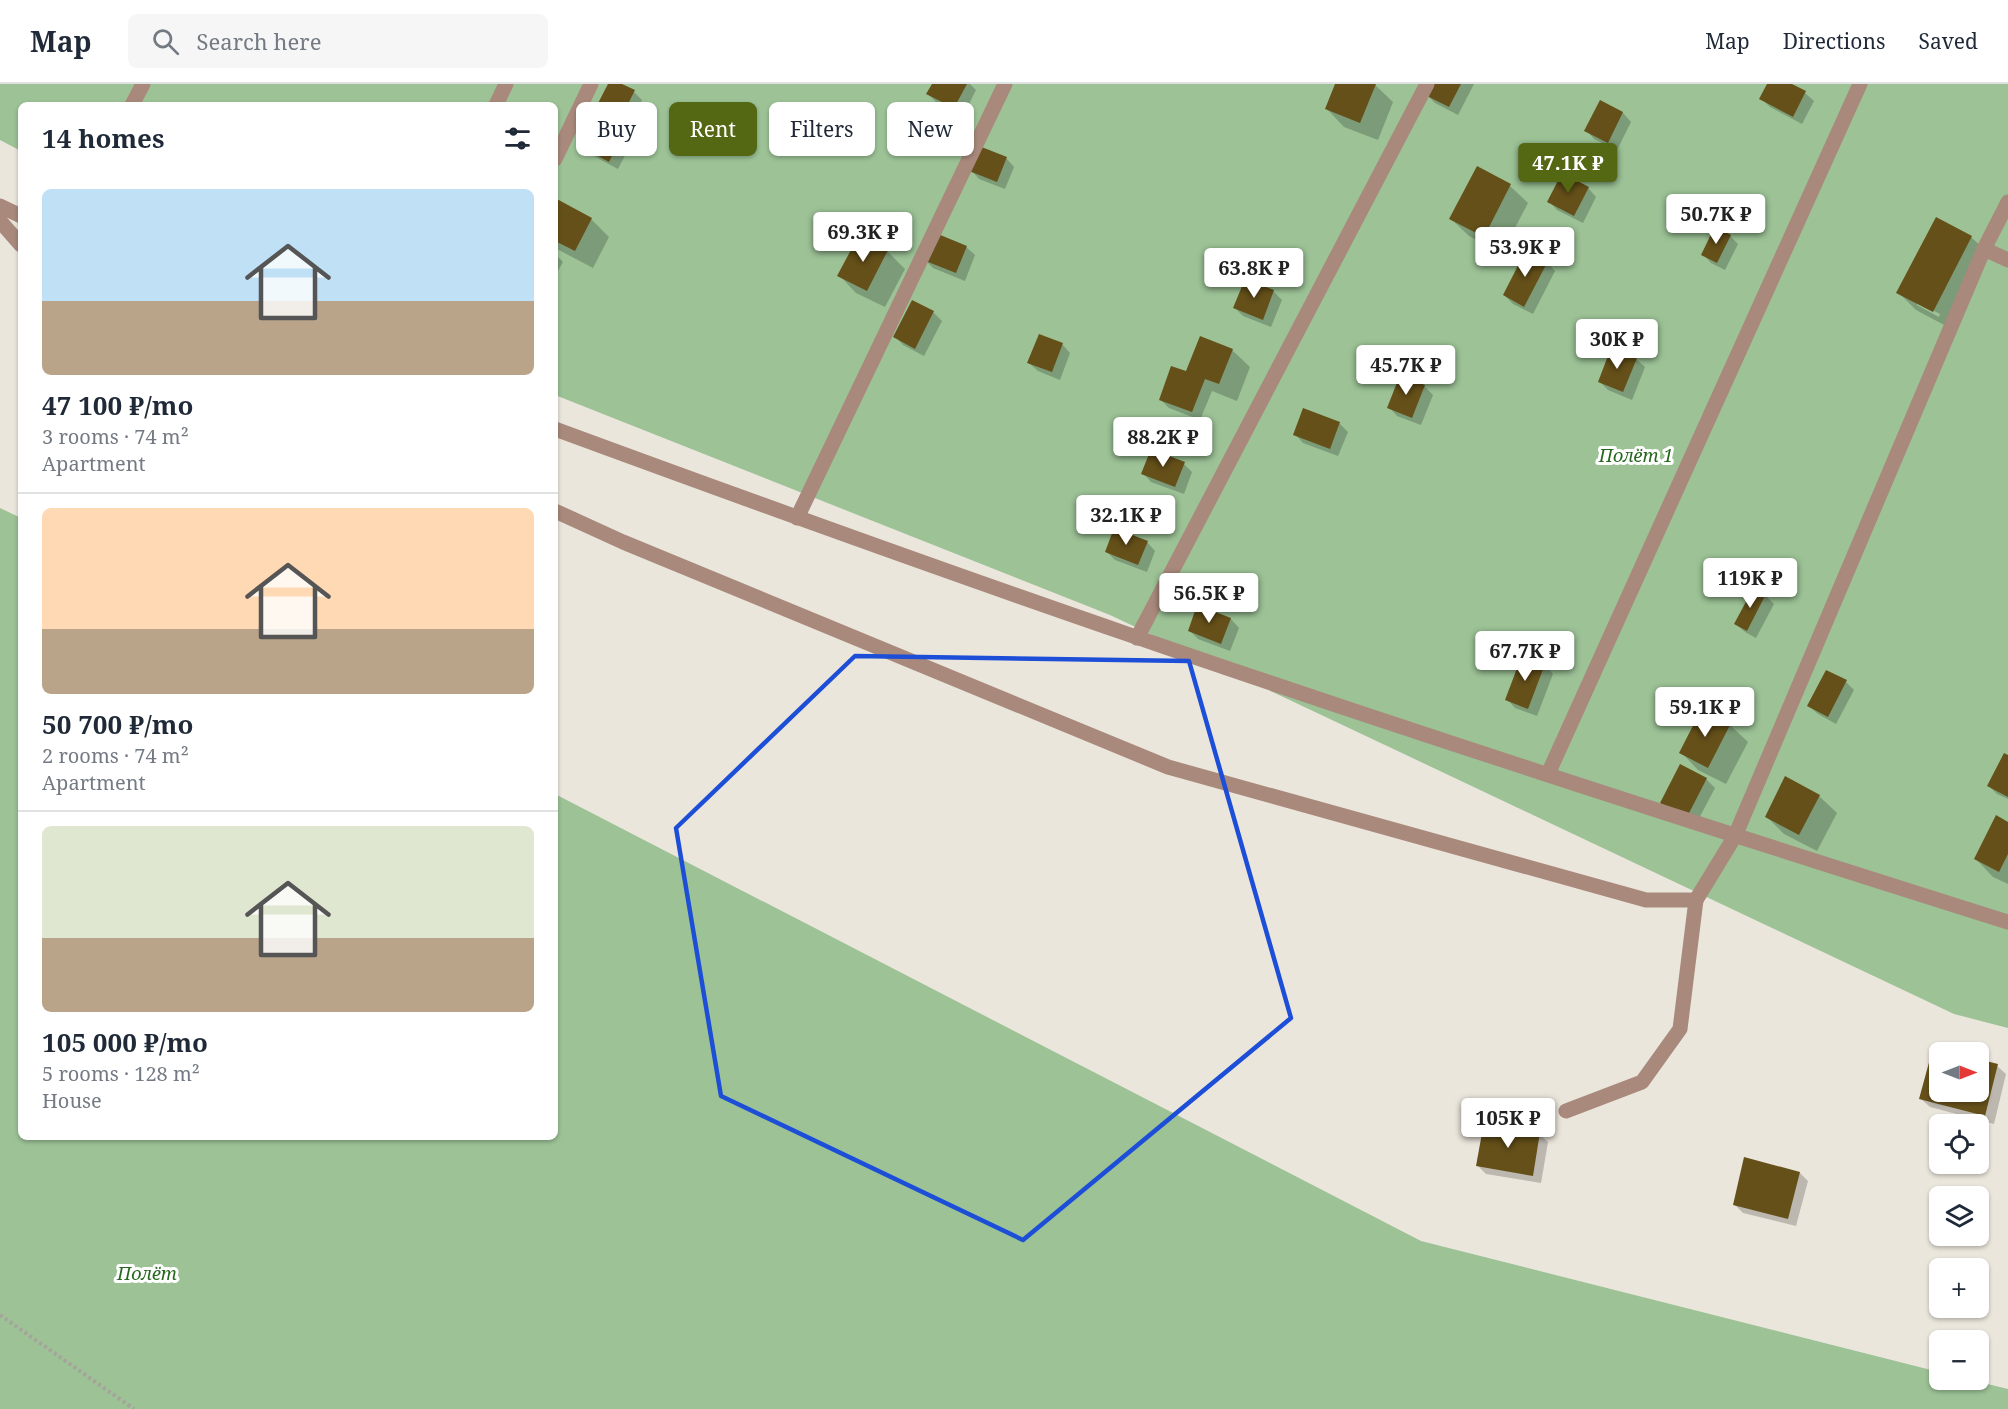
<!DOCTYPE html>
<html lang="en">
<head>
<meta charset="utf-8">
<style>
	:root { --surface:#fff; --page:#f6f6f7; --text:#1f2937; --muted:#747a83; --line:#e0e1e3; --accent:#546713 }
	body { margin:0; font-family:"Noto Serif",serif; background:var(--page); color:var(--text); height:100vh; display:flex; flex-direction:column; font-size:22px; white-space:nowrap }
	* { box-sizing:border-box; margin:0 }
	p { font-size:20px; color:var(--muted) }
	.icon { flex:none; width:33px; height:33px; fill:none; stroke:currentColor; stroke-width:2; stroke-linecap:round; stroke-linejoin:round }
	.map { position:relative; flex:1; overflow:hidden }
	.details { position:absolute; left:18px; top:18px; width:540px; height:1038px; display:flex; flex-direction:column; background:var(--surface); border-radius:9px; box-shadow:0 2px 4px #0004 }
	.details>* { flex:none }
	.hud { position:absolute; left:576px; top:18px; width:570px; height:54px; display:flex; gap:12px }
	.needle { width:39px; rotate:90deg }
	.fabs { position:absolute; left:1929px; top:958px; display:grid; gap:12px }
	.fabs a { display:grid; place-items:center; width:60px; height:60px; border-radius:9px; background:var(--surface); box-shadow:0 2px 4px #0004; font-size:30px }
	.price { position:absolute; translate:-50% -51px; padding:0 14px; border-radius:6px; background:#fff; color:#222; font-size:20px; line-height:39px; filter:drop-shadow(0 2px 3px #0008) }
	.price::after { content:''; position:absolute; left:50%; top:36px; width:18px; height:14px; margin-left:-9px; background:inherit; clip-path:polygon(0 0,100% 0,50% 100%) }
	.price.on { background:var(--accent); color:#fff }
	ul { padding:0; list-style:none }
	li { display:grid; align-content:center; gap:12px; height:318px; padding:0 24px }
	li+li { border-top:2px solid var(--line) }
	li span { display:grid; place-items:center; height:186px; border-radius:9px; color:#555 }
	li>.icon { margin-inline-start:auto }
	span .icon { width:108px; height:108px; fill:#fffc; stroke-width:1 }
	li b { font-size:26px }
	h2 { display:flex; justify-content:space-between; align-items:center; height:72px; padding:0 24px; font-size:26px }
	.tag { padding:0 21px; border-radius:9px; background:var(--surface); box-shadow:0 2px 4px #0004; font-size:21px; line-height:54px }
	.tag.on { background:var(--accent); color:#fff }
	header { display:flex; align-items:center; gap:36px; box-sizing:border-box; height:84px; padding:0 30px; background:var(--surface); border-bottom:2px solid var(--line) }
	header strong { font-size:28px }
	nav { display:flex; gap:33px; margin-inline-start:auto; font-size:21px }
	.search { width:420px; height:54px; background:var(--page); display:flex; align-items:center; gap:15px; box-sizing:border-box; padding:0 21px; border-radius:9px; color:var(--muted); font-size:22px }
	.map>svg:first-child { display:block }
	.green { fill:#9cc296 }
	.shadow { fill:#0003; fill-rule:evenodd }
	.building { fill:#655019 }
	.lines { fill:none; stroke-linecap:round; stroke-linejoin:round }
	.path { stroke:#a6a39b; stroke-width:4; stroke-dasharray:3 3; stroke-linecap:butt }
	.lane { stroke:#a9897c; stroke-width:15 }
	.marked { fill:none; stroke:#1d4ed8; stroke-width:4.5; stroke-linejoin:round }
	.labels { text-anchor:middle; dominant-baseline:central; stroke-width:6; stroke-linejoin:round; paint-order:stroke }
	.park-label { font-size:18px; font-style:italic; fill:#26671e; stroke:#fff }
</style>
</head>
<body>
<header>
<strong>Map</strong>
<div class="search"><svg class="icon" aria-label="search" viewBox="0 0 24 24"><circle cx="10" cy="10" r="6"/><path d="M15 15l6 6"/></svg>Search here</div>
<nav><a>Map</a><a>Directions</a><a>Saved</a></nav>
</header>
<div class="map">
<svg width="2008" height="1325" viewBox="0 0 2008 1325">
	<rect width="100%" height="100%" fill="#ebe6dc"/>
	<!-- green -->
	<g class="green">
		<polygon points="0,0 2008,0 2008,944 1954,930 1110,531 555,311 555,21 21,21 21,67 0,56"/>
		<polygon points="0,424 21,434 21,1053 555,1053 555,710 1421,1157 1939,1288 1940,1296 1971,1296 2008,1305 2008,1325 0,1325"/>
	</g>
	<!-- shadow -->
	<g class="shadow">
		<polygon points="610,0 619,0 634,8 642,16 627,45 605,34 597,25"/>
		<polygon points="933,0 970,0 976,6 963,32 936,18 928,10"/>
		<polygon points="1337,0 1374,0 1393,18 1378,56 1344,43 1327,25"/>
		<polygon points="1432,0 1474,0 1458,31 1435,19 1427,11"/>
		<polygon points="1768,0 1789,0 1805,9 1814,17 1802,40 1770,23 1761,14"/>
		<polygon points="1601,18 1623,29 1631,38 1617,66 1594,55 1586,46"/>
		<polygon points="621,53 630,62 618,85 588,69 579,61"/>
		<polygon points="1006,74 1014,83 1005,105 979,95 971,86"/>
		<polygon points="1477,84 1510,102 1528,119 1502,169 1469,152 1451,135"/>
		<polygon points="1588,104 1596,113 1583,139 1557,126 1549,117"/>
		<polygon points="555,116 591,135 609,153 593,184 555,164"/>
		<polygon points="1730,152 1738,160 1725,186 1711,179 1703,170"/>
		<path d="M1971,153L1989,170L1950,244L1916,226L1898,208ZM1917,218L1940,230L1939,233L1917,221Z"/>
		<polygon points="966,163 975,171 965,197 933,184 925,176"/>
		<polygon points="887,167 905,185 885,223 856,209 839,191"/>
		<polygon points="555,170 563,178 555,192"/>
		<polygon points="1547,178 1555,187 1533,230 1513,220 1504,211"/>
		<polygon points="1273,207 1282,216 1271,243 1243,232 1235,224"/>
		<polygon points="912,218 933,228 942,237 924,272 903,261 895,252"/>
		<polygon points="1062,260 1070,269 1060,296 1038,287 1029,279"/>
		<polygon points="1232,266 1250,283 1237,317 1212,307 1200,336 1169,324 1160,315 1187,289"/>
		<polygon points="1636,275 1645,283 1632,316 1608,306 1600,298"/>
		<polygon points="1424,302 1433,311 1421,341 1397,332 1389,323"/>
		<polygon points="1339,339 1348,348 1338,372 1303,359 1295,350"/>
		<polygon points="1184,380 1192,388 1184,410 1151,398 1143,389"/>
		<polygon points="1147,458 1155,467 1147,488 1115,476 1107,468"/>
		<polygon points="1754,505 1765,511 1774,520 1756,554 1745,548 1736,540"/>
		<polygon points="1198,523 1231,535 1239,544 1230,567 1198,555 1189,546"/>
		<polygon points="1523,573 1545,581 1553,590 1537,632 1515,624 1507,615"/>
		<polygon points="1846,598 1854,606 1836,640 1818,630 1809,622"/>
		<polygon points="1730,641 1748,658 1726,700 1698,686 1681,668"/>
		<polygon points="2008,672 2008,715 1997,710 1988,701"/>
		<polygon points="1681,682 1706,695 1715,704 1696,740 1670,727"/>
		<polygon points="1819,712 1837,729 1817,767 1784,750 1766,732"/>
		<polygon points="2008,739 2008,800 1993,793 1976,775"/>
		<polygon points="1934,966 1947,969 1940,969 1940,1008 1978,1008 1997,982 2006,990 1994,1040 1930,1023 1921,1015"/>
		<polygon points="1539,1050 1548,1058 1541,1099 1486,1090 1478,1082"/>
		<polygon points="1800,1089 1808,1097 1796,1142 1743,1129 1734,1120"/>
	</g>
	<!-- building -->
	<g class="building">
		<polygon points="608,0 622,0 635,6 619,38 595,25"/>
		<polygon points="932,0 967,0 954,24 926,10"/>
		<polygon points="1335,0 1376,0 1360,39 1325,25"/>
		<polygon points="1431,0 1461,0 1449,23 1425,11"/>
		<polygon points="1767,0 1792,0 1806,7 1793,33 1759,15"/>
		<polygon points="1600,16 1623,28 1608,59 1584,47"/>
		<polygon points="591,36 622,52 609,78 578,61"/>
		<polygon points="979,62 1007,73 997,98 969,87"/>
		<polygon points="1477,82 1511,100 1484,153 1449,135"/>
		<polygon points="1562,89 1589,103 1574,132 1547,118"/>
		<polygon points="555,114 592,134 575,167 555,157"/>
		<polygon points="1936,133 1972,152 1933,228 1896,209"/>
		<polygon points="1715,142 1731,151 1717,179 1701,171"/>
		<polygon points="933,148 967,162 956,189 923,176"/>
		<polygon points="859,151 888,166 867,207 837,192"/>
		<polygon points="1526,166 1548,177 1524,223 1503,211"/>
		<polygon points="1245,195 1274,206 1263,236 1233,224"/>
		<polygon points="912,216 934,227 915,265 893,253"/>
		<polygon points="1039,250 1063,259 1052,288 1027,279"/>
		<polygon points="1200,252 1233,265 1219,300 1205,295 1192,328 1159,316 1171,282 1186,287"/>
		<polygon points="1611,264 1637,274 1623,308 1598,298"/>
		<polygon points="1400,291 1425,301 1412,334 1387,324"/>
		<polygon points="1303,324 1340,338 1330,365 1293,351"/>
		<polygon points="1151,365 1185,378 1175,403 1141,390"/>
		<polygon points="1114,444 1148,457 1138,481 1105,468"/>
		<polygon points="1754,503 1766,510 1747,547 1734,540"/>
		<polygon points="1197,521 1231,534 1221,560 1188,547"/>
		<polygon points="1522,571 1545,580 1528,625 1505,616"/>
		<polygon points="1826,586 1847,596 1828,633 1807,622"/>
		<polygon points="1702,624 1731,639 1708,684 1679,669"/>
		<polygon points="2004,669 2008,671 2008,713 1987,702"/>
		<polygon points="1680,680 1707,694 1687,733 1660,719"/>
		<polygon points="1785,692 1820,711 1799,751 1765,733"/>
		<polygon points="1996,731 2008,738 2008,770 1999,788 1974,775"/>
		<polygon points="1933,964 1950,968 1940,969 1940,1008 1978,1008 1978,975 1998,980 1985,1032 1919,1015"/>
		<polygon points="1484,1038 1540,1048 1533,1092 1476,1082"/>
		<polygon points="1744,1073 1800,1088 1788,1135 1733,1121"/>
	</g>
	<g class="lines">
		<!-- path -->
		<polyline class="path" points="0,1231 134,1325"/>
		<!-- lane -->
		<g class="lane">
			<polyline points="132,21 143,0"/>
			<polyline points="496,21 506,0"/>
			<polyline points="555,75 591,0"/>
			<polyline points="0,122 21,132"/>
			<polyline points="0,137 21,161"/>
			<polyline points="1984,165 2008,176"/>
			<path d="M555,345C748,416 941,486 1136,553C1425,653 1716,746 2008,838"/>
			<polyline points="555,427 623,458 1168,683 1646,816 1696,816 1735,752 1984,165 2008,118"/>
			<polyline points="797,434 1005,0"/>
			<polyline points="1137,554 1427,0"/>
			<polyline points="1548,690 1860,0"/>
			<polyline points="1566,1027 1642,998 1680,945 1696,816"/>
		</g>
	</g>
	<!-- marked area -->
	<path class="marked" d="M855,572L1189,577L1291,934L1023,1156L721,1012L676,744Z"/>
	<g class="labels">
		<!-- park labels -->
		<g class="park-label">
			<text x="1636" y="371">Полёт 1</text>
			<text x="147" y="1189">Полёт</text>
		</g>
	</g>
</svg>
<div class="fabs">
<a><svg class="needle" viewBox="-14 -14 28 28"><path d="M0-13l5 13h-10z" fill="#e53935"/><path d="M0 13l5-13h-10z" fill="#747a83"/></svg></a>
<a><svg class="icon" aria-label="locate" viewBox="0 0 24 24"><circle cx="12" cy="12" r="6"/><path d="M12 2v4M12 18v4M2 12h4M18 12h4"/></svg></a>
<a><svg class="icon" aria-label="layers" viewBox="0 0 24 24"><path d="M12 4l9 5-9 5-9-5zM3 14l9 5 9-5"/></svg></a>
<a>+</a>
<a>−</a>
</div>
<b class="price on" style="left:1568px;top:110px">47.1K ₽</b>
<b class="price" style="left:1716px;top:161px">50.7K ₽</b>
<b class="price" style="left:863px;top:179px">69.3K ₽</b>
<b class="price" style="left:1525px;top:194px">53.9K ₽</b>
<b class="price" style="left:1254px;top:215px">63.8K ₽</b>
<b class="price" style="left:1617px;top:286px">30K ₽</b>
<b class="price" style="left:1406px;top:312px">45.7K ₽</b>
<b class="price" style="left:1163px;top:384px">88.2K ₽</b>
<b class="price" style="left:1126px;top:462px">32.1K ₽</b>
<b class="price" style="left:1750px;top:525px">119K ₽</b>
<b class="price" style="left:1209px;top:540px">56.5K ₽</b>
<b class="price" style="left:1525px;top:598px">67.7K ₽</b>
<b class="price" style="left:1705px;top:654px">59.1K ₽</b>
<b class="price" style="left:1508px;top:1065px">105K ₽</b>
<div class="hud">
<a class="tag">Buy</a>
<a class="tag on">Rent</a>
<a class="tag">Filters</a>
<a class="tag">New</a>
</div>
<section class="details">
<h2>14 homes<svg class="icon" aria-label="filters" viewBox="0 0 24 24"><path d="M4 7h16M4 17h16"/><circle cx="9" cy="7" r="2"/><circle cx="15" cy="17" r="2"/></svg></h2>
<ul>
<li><span style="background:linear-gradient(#bfe0f5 60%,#b9a48a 0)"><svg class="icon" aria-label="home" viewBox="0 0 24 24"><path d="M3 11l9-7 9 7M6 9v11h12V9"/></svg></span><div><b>47 100 ₽/mo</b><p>3 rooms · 74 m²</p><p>Apartment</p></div></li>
<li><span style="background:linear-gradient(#ffd9b3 65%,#b9a48a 0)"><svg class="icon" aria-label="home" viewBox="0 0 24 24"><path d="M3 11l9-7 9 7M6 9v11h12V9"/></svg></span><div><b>50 700 ₽/mo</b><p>2 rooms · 74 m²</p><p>Apartment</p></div></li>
<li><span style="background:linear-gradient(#dfe7d0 60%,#b9a48a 0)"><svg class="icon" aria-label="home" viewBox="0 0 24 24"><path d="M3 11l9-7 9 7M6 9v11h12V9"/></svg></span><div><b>105 000 ₽/mo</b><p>5 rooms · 128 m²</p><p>House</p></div></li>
</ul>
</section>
</div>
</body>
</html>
